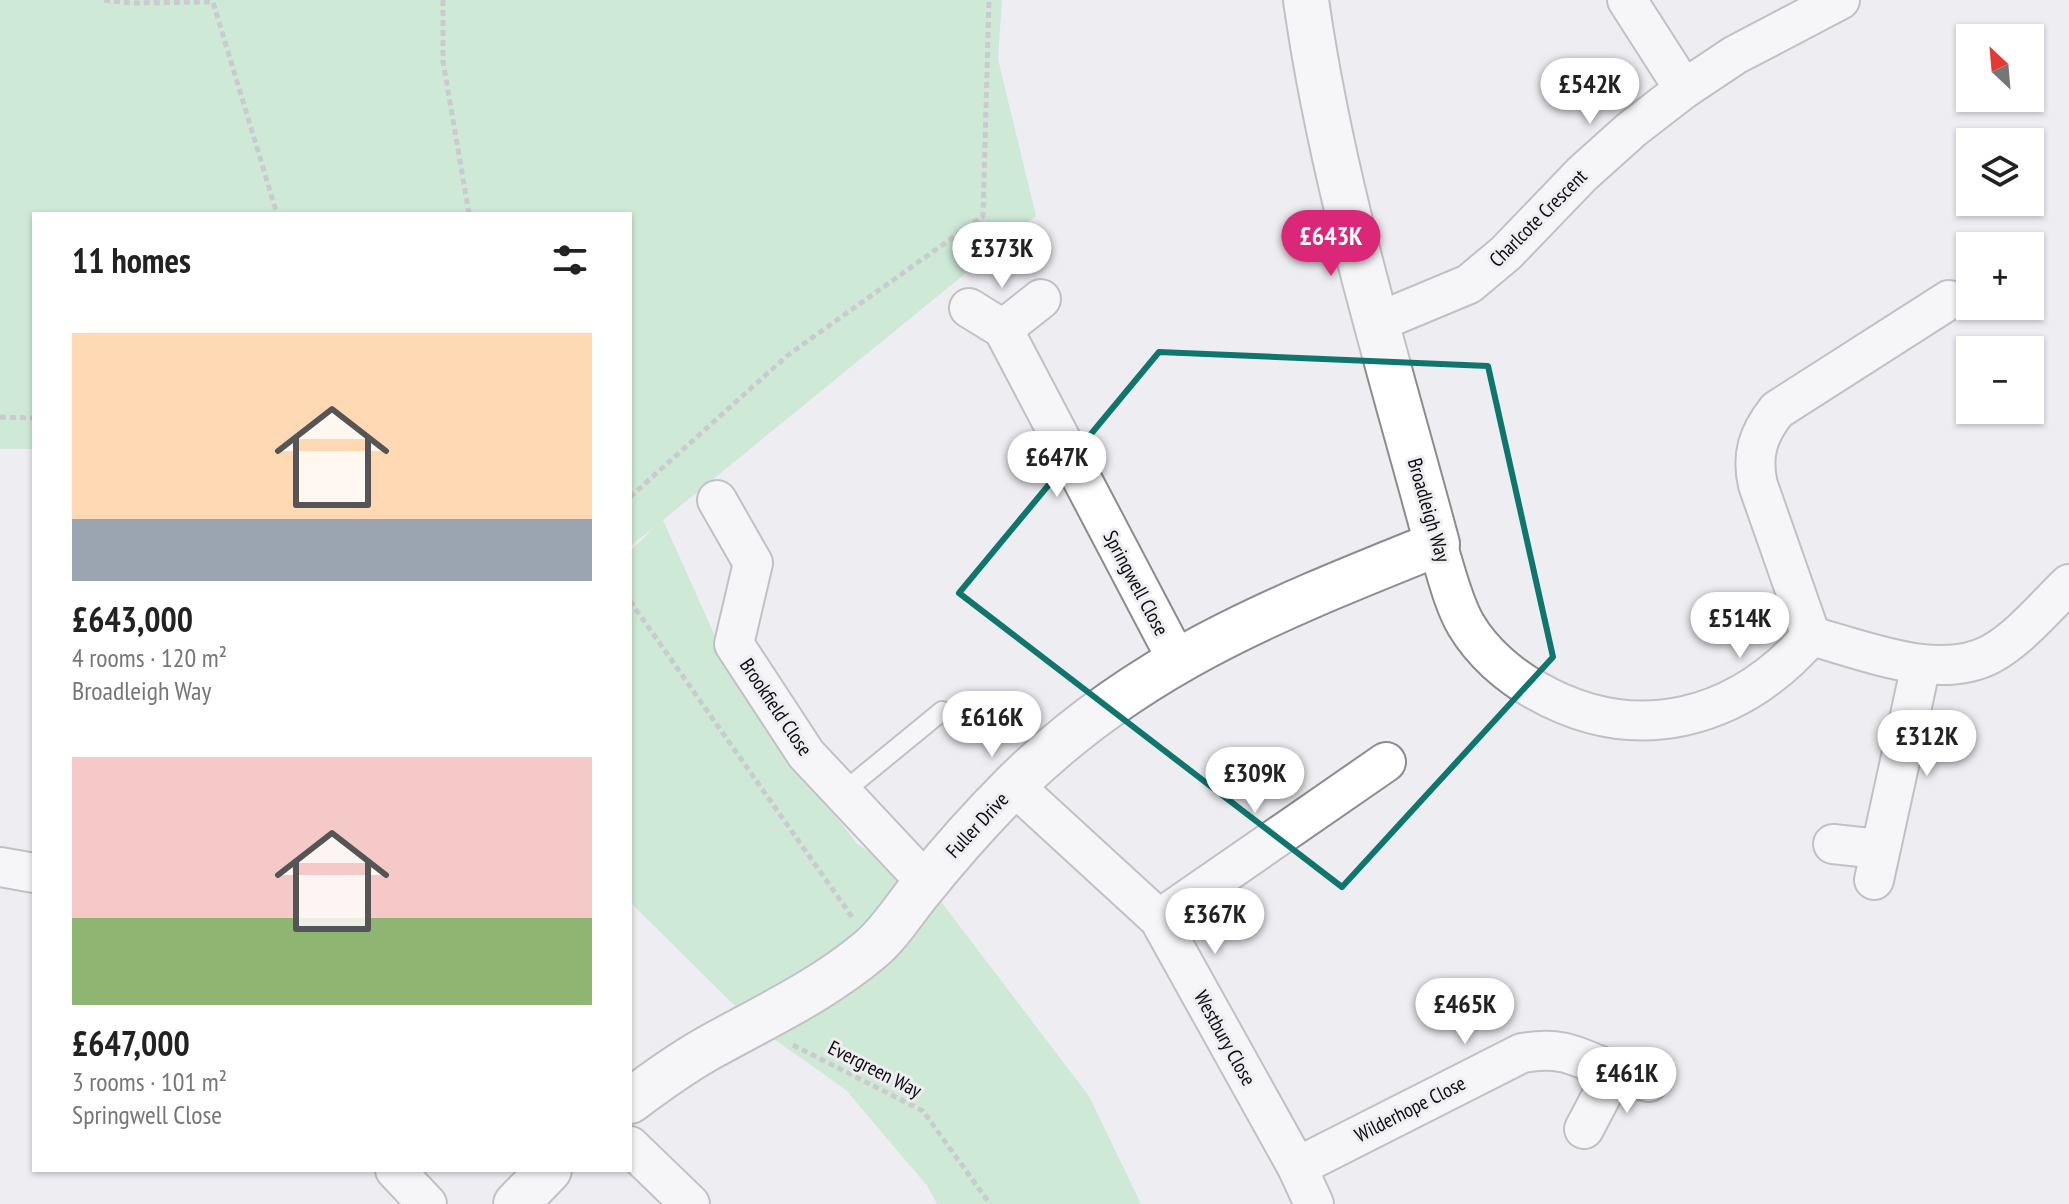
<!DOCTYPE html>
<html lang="en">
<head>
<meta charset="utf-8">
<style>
	:root { --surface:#fff; --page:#f6f6f6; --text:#222; --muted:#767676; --accent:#db2777 }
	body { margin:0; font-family:"PT Sans Narrow",sans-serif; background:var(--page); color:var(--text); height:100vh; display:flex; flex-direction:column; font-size:30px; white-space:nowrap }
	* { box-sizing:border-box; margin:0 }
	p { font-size:26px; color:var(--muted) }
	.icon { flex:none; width:44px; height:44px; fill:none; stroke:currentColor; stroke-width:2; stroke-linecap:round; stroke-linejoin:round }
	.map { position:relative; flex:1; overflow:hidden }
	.panel { position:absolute; left:32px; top:212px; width:600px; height:960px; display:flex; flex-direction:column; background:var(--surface); border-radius:0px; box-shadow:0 2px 6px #0004 }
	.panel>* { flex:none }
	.needle { width:52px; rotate:334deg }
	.fabs { position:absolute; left:1956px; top:24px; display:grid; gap:16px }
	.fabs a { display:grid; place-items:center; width:88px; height:88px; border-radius:0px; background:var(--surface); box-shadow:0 2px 6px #0004; font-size:40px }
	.price { position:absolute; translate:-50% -68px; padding:0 18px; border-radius:28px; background:#fff; color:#222; font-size:26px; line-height:52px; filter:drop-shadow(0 2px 4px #0008) }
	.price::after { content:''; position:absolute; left:50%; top:48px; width:24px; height:18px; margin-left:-12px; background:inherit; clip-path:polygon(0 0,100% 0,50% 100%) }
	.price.on { background:var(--accent); color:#fff }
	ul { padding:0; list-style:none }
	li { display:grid; align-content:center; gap:16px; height:424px; padding:0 40px }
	li span { display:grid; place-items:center; height:248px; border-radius:0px; color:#555 }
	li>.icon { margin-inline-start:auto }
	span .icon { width:144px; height:144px; fill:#fffc; stroke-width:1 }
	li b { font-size:34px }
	h2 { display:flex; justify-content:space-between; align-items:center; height:96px; padding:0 40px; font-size:34px }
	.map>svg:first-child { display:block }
	.green { fill:#a7e7b5 }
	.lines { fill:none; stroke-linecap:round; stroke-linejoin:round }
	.lane-casing { stroke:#8c8b8f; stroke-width:22 }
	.street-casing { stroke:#8c8b8f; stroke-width:42 }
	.secondary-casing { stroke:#8c8b8f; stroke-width:48 }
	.path { stroke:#a1a0a4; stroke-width:5; stroke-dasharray:6 4; stroke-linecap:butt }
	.lane { stroke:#fff; stroke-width:18 }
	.street { stroke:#fff; stroke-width:38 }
	.secondary { stroke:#fff; stroke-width:44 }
	.marked { fill:none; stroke:#0f766e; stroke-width:6; stroke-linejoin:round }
	.labels { text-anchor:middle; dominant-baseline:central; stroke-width:6; stroke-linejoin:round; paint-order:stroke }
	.street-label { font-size:20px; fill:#0c0b0d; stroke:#eeedf2 }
</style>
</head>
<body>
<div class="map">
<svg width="2069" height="1204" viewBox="0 0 2069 1204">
	<rect width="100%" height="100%" fill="#eeedf2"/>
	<!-- green -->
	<polygon class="green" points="0,0 1002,0 998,59 1036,216 663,520 740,692 858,845 926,882 1089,1096 1141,1204 937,1204 928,1187 846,1090 753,1024 630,902 630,551 654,528 630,546 630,214 34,214 34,449 0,449"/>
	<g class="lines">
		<!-- lane casing -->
		<g class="lane-casing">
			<polyline id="lane" points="842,793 942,711"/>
		</g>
		<!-- street casing -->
		<g class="street-casing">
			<g id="street">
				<polyline points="1627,0 1684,89"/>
				<polyline points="969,308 1003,329 1177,660"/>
				<polyline points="1378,322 1469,284 1506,253 1582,174 1631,130 1684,89 1735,55 1840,0"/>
				<polyline points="1003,329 1041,299"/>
				<polyline points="717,500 753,563 734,644 806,754 926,882"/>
				<path d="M1437,544C1446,570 1452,601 1466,625C1482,652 1509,676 1537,691C1636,747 1738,720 1811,636C1864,650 1939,682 1991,654C2020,638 2045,607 2069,584"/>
				<path d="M1811,636L1758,485C1751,455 1758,434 1777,410L1949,300"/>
				<polyline points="1014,786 1159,919 1297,1167 1314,1204"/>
				<polyline points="1833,844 1879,849"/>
				<polyline points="0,867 34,873"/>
				<polyline points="1874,880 1921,665"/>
				<polyline points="1159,919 1386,762"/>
				<polyline points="1584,1129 1614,1072"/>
				<polyline points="630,1146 690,1204"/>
				<path d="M1297,1167L1522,1053C1562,1046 1576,1056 1612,1071C1624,1076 1637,1079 1649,1082"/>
				<polyline points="395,1170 427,1204"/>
			</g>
		</g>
		<!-- secondary casing -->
		<g class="secondary-casing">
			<g id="secondary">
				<path d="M630,1101C654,1083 679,1065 705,1050C762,1018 820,992 871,949C890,933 905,908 921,889C950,853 981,818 1014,785C1138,662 1278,608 1437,544C1389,365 1332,184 1306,0"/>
				<polyline points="516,1204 549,1170"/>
			</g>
		</g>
		<!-- path -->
		<g class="path">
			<polyline points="104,0 131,3 213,2 277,214"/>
			<polyline points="443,0 443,61 469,214"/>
			<polyline points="0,417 34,418"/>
			<polyline points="630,497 788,355 983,216 989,0"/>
			<polyline points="630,601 852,917"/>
			<polyline points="793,1045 923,1111 990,1204"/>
		</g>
		<!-- lane -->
		<use href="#lane" class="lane"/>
		<!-- street -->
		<use href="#street" class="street"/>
		<!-- secondary -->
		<use href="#secondary" class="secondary"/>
	</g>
	<!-- marked area -->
	<path d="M0 0H2069V1204H0ZM1159,352L1488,366L1553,657L1342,887L959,593Z" fill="#eeedf2" fill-opacity=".55" fill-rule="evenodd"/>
	<path class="marked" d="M1159,352L1488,366L1553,657L1342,887L959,593Z"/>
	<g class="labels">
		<!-- street labels -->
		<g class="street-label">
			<text transform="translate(1538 218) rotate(-45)">Charlcote Crescent</text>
			<text transform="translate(1429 510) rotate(74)">Broadleigh Way</text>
			<text transform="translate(1136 583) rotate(62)">Springwell Close</text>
			<text transform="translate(776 707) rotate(56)">Brookfield Close</text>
			<text transform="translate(977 825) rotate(-47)">Fuller Drive</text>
			<text transform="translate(1225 1038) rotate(61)">Westbury Close</text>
			<text transform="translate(875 1069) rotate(27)">Evergreen Way</text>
			<text transform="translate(1410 1109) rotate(-27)">Wilderhope Close</text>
		</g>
	</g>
</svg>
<div class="fabs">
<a><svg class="needle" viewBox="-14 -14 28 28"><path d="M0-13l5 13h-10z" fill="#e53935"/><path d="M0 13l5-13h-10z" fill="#767676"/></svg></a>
<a><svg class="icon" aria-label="layers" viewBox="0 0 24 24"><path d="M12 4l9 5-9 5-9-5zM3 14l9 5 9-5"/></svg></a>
<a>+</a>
<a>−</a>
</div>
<b class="price" style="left:1590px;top:126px">£542K</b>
<b class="price on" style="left:1331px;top:278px">£643K</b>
<b class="price" style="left:1002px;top:290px">£373K</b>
<b class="price" style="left:1057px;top:499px">£647K</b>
<b class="price" style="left:1740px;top:660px">£514K</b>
<b class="price" style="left:992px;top:759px">£616K</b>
<b class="price" style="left:1927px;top:778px">£312K</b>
<b class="price" style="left:1255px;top:815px">£309K</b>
<b class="price" style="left:1215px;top:956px">£367K</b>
<b class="price" style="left:1465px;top:1046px">£465K</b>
<b class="price" style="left:1627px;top:1115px">£461K</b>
<section class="panel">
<h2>11 homes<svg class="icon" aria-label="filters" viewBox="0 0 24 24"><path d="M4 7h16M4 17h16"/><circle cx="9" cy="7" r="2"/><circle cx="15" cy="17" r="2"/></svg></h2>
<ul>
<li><span style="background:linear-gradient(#ffd9b3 75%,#9aa5b1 0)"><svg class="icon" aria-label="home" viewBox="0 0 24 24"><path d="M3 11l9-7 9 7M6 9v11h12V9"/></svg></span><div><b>£643,000</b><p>4 rooms · 120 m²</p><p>Broadleigh Way</p></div></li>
<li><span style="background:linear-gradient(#f6c9c9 65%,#8fb573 0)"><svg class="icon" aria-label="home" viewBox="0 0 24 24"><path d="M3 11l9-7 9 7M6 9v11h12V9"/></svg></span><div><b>£647,000</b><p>3 rooms · 101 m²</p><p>Springwell Close</p></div></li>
</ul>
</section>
</div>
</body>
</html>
